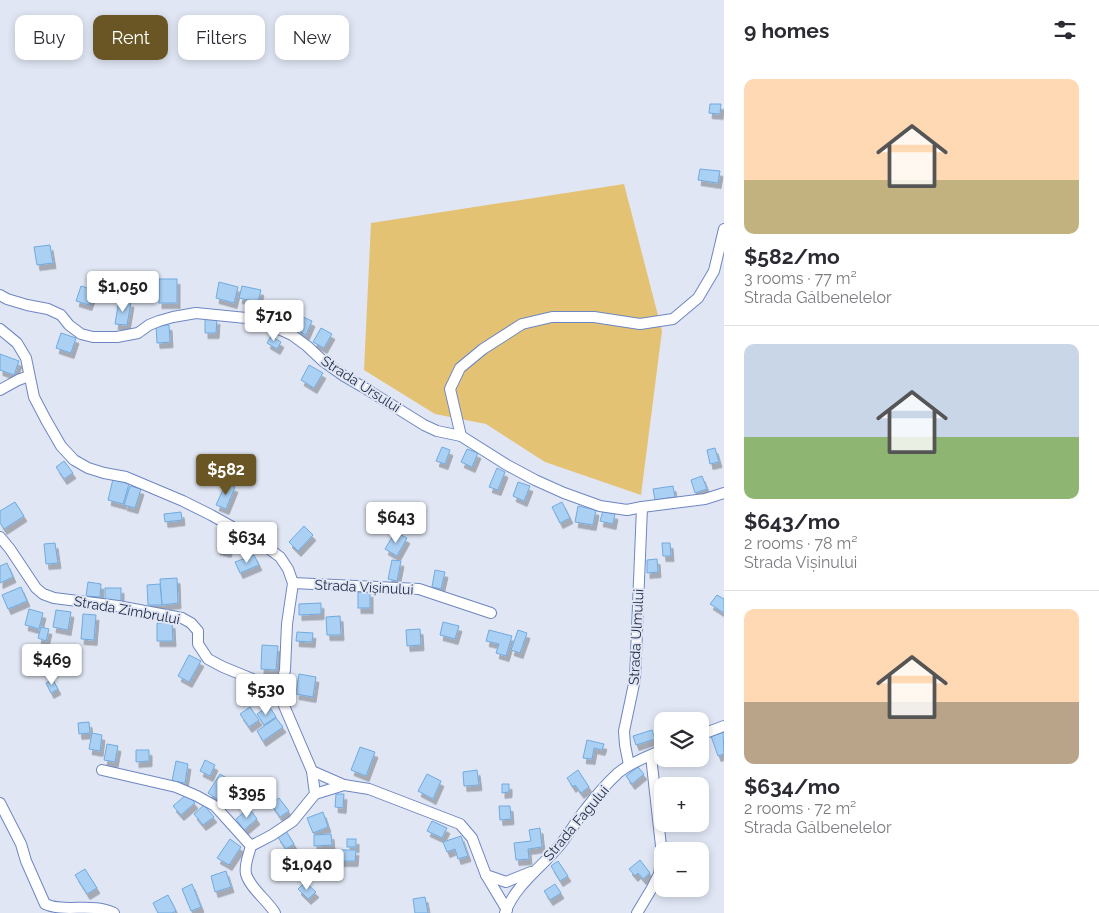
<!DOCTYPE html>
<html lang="en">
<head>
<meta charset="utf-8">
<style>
	:root { --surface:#fff; --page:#f7f7f7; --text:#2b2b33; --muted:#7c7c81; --line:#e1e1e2; --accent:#6a5524 }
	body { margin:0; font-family:Raleway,sans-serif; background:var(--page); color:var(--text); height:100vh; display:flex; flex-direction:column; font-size:19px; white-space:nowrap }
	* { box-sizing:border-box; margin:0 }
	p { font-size:16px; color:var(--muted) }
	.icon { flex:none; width:28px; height:28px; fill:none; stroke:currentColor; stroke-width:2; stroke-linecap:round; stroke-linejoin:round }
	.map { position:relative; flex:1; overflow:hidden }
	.panel { display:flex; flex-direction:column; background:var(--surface); width:375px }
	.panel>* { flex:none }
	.banner { position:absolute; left:15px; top:15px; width:475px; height:45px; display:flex; gap:10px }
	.fabs { position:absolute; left:654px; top:712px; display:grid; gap:10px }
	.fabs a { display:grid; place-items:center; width:55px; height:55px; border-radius:10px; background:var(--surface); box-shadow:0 2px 8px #0003; font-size:25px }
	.price { position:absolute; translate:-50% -42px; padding:0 11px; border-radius:5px; background:#fff; color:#222; font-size:16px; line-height:32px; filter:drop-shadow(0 1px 2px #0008) }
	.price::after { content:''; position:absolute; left:50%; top:30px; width:15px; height:11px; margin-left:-8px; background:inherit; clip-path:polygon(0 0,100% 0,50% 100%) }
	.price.active { background:var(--accent); color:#fff }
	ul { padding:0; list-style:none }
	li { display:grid; align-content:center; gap:10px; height:265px; padding:0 20px }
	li+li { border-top:1px solid var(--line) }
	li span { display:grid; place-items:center; height:155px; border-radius:10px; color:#555 }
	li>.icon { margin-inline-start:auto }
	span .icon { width:90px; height:90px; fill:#fffc; stroke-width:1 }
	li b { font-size:21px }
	h2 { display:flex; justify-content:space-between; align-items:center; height:60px; padding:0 20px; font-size:21px }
	.chip { padding:0 18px; border-radius:10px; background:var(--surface); box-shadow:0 2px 8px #0003; font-size:18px; line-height:45px }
	.chip.active { background:var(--accent); color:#fff }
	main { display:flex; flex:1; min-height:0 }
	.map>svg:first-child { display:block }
	.green { fill:#e4c274 }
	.building { fill:#aad0f4; stroke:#70aadf; filter:url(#shadow) }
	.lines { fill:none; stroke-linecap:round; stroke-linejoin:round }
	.minor-casing { stroke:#6d86c3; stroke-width:12 }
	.minor { stroke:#fff; stroke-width:10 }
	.labels { text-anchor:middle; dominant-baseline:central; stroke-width:4; stroke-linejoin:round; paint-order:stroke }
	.street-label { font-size:14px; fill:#232e48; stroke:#e0e6f4 }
</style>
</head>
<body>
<main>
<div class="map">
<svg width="724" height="913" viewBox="0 0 724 913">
	<defs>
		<filter id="shadow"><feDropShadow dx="3" dy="5.5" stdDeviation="0" flood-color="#0004"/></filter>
	</defs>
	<rect width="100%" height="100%" fill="#e0e6f4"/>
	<!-- green -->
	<polygon class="green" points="624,184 662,331 641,495 545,462 486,424 435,414 364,370 371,223"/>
	<!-- building -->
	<g class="building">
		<polygon points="710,104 721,104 720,114 709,113"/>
		<polygon points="700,169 720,171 718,183 698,180"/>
		<polygon points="50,245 53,263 37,265 34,247"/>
		<rect x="159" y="279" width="18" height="24"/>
		<polygon points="219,282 238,287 234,303 216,298"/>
		<polygon points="81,286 94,290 89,305 76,301"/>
		<polygon points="242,286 261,290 258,302 239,298"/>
		<polygon points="119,300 131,302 127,325 115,324"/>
		<polygon points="303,317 312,321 306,335 297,330"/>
		<polygon points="205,318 217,319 216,333 205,333"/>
		<polygon points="156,325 169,325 170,342 157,343"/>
		<polygon points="321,328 332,334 324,348 313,342"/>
		<polygon points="61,333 76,338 71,353 56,348"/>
		<polygon points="271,336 281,342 277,349 267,343"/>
		<polygon points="0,354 19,361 14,375 0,370"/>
		<polygon points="309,365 323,373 314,388 301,380"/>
		<polygon points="442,447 450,450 445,464 436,461"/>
		<polygon points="715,448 719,462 710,464 707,450"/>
		<polygon points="467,449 478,453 472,467 461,462"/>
		<polygon points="64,461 73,473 64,479 56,467"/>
		<polygon points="497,468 505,472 498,490 489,487"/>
		<polygon points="702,476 707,489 695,493 691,480"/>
		<polygon points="113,479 129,484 123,504 108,500"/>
		<polygon points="518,482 530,486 524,501 513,496"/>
		<polygon points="226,483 235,487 226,509 216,505"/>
		<polygon points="130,486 141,489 135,508 124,505"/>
		<polygon points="673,486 675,497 655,500 653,489"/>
		<polygon points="15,502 24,516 4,529 0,523 0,511"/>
		<polygon points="562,502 570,518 560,523 552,507"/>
		<polygon points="578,506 596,510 593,525 575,522"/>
		<polygon points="603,511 615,514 613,524 600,521"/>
		<polygon points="181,512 182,520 165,522 164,514"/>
		<polygon points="304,526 313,535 298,551 289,542"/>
		<polygon points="395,532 407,538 397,556 385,549"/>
		<polygon points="221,536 232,540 228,552 217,549"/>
		<polygon points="55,543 58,563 46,564 44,544"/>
		<polygon points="662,543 670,543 671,556 663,556"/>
		<polygon points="254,555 259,565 240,573 235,562"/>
		<polygon points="657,559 658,572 647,573 647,560"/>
		<polygon points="392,560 401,561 397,581 388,579"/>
		<polygon points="7,563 13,577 0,583 0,566"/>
		<polygon points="435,570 445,572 441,589 432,587"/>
		<polygon points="177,578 178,603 162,605 160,579"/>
		<polygon points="88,582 101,584 100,597 86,596"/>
		<polygon points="160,584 162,605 148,605 147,585"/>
		<polygon points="21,587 27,601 8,609 2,595"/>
		<rect x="105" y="588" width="16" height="14"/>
		<rect x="358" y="592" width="12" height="16"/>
		<polygon points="717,595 724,599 724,613 710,604"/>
		<polygon points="321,603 321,614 299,615 299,604"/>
		<polygon points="29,609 43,613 39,629 25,625"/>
		<polygon points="56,610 71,612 68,630 53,627"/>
		<polygon points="83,614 96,615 94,640 81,639"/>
		<polygon points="340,616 341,635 327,635 326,617"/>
		<polygon points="443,622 459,626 455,639 440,635"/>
		<polygon points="157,623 172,623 173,641 157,641"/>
		<polygon points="41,627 49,629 46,641 38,638"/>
		<polygon points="420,629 421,645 407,646 406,630"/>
		<polygon points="489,630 512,636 506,656 496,653 499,644 486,641"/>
		<polygon points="518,630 527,633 520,653 511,650"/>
		<polygon points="297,632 313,633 312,642 296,641"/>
		<polygon points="262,645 278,646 276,670 261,669"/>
		<polygon points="189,655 201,661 189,682 178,676"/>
		<polygon points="299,674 316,677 313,697 296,694"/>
		<polygon points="53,680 58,689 51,693 46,683"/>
		<polygon points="269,706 276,717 264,725 257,714"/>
		<polygon points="250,707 259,720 249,727 240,714"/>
		<polygon points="685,715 688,721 677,721 677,719"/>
		<polygon points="276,718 283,727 263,741 257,731"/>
		<polygon points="89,722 90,733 79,734 78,723"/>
		<polygon points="652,730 655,739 636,745 633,736"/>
		<polygon points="723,732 724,754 718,756 711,736"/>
		<polygon points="92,733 102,735 100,751 89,749"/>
		<polygon points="587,740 604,744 602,750 594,748 592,759 583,758"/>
		<polygon points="107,744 118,746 115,762 104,760"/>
		<polygon points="360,747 375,752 366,776 351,770"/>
		<polygon points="136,750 149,750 149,761 136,762"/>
		<polygon points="205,760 215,765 210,776 200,771"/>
		<polygon points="176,761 188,764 185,783 172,781"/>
		<polygon points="638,767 644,774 632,784 626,776"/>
		<polygon points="477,770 479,785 464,786 463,772"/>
		<polygon points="578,770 589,787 581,793 575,785 573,787 567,778"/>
		<polygon points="220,774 230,780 219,800 208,793"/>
		<polygon points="427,774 441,781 433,799 418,791"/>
		<polygon points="502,784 509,784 509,792 502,793"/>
		<polygon points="187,794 195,803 181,815 173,806"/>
		<polygon points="336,794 344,794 343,808 335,807"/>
		<polygon points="279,798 289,811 280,817 271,804"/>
		<polygon points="204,805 214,817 203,825 194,814"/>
		<polygon points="499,806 510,806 511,819 500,820"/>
		<polygon points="249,808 257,819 244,830 236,819"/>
		<polygon points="323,812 328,827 313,833 307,818"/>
		<polygon points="432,821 447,828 442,838 427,831"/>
		<polygon points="540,828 542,847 528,849 529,859 516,860 514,843 531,841 529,830"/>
		<polygon points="286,831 294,844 286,849 277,836"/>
		<polygon points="331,834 332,845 314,846 314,835"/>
		<polygon points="461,836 468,856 458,859 455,849 447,852 443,842"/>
		<polygon points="230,839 241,847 229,865 217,858"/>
		<rect x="347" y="839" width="9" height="8"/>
		<polygon points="340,850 356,850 355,861 340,861"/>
		<polygon points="640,860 650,873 643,879 638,873 635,876 629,869"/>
		<polygon points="558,861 568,876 560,881 551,866"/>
		<polygon points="85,869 97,888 87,894 75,875"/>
		<polygon points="226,871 231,887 215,892 211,876"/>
		<polygon points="305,882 316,892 308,899 298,889"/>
		<polygon points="192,884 201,907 191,911 182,889"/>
		<polygon points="555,884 561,893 550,900 544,891"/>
		<polygon points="168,895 176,911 172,913 158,913 153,903"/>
		<polygon points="425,897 428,913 415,913 413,899"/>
	</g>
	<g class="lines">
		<!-- minor casing -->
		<g class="minor-casing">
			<g id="minor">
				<polyline points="0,295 7,299 27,305 48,309 61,315 69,325 81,334 93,337 117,337 138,333 149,325 159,321 173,317 196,313 246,318 270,325 292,335 307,346 323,361 344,376 363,387 424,425 437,431 461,436 507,465 535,480 564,493 600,506 627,510 642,507 705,499 724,493"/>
				<path d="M0,329L17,343L26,358L34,397L46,420L61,446L74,460L88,468L104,473L126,477L183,501L211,515L261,543L280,557L288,569L293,583L287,624L285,670L279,694L312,771L315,794L293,821L272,835L251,846C249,854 244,865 246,874C250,888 268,901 275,913"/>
				<polyline points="0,390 18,380 29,376"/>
				<polyline points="461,436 450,389 460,368 483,349 522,324 552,317 594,317 640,324 673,319 698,298 714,271 724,229"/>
				<polyline points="0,537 10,549 36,588 43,594 54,598 118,606 182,618 191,623 198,631 198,644 208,659 223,667 267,685 279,694"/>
				<polyline points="293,583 419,589 491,613"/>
				<polyline points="700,735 724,726"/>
				<polyline points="629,765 625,745 624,731 635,679 642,507"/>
				<polyline points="102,770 176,787 197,796 215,806 251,846"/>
				<polyline points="312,771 344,785 369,789 460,824 472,838 486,875 507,910"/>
				<polyline points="315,794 344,785"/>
				<path d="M0,803L21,844L26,861L45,904C65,913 93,902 114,913"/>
				<polyline points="486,875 506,882 531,872"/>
				<path d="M505,913C515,885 542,867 560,845C569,834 576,821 585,810C595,797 606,784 618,773C631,762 647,757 662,750"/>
				<polyline points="637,913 652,888 659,874 662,855 651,756"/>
			</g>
		</g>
		<!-- minor -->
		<use href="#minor" class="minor"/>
	</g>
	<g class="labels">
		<!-- street labels -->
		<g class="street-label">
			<text transform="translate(361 384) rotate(33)">Strada Ursului</text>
			<text transform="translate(364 587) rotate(3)">Strada Vișinului</text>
			<text transform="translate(127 610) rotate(10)">Strada Zimbrului</text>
			<text transform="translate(636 637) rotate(-87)">Strada Ulmului</text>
			<text transform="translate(576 823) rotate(-50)">Strada Fagului</text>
		</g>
	</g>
</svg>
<div class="fabs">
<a><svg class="icon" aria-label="layers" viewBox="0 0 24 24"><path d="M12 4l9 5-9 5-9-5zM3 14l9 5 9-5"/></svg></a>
<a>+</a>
<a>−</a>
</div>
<b class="price" style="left:123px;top:313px">$1,050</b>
<b class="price" style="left:274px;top:342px">$710</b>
<b class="price active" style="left:226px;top:496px">$582</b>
<b class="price" style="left:396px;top:544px">$643</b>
<b class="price" style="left:247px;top:564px">$634</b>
<b class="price" style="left:52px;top:686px">$469</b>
<b class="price" style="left:266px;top:716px">$530</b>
<b class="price" style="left:247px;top:819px">$395</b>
<b class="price" style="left:307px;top:891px">$1,040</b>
<div class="banner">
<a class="chip">Buy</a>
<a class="chip active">Rent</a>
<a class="chip">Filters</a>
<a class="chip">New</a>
</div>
</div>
<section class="panel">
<h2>9 homes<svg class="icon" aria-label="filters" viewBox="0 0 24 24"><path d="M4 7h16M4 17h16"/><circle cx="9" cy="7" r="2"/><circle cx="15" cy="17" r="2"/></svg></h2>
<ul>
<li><span style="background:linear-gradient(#ffd9b3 65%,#c2b280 0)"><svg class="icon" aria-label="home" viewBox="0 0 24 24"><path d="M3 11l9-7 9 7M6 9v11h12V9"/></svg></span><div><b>$582/mo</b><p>3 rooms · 77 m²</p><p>Strada Gălbenelelor</p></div></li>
<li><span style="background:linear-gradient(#c9d6e8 60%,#8fb573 0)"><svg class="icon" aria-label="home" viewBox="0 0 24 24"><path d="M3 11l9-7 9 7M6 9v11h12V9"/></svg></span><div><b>$643/mo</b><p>2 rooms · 78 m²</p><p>Strada Vișinului</p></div></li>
<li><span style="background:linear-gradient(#ffd9b3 60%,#b9a48a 0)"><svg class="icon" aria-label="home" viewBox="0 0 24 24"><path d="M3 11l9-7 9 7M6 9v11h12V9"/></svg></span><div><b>$634/mo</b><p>2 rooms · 72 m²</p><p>Strada Gălbenelelor</p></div></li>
</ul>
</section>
</main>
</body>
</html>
